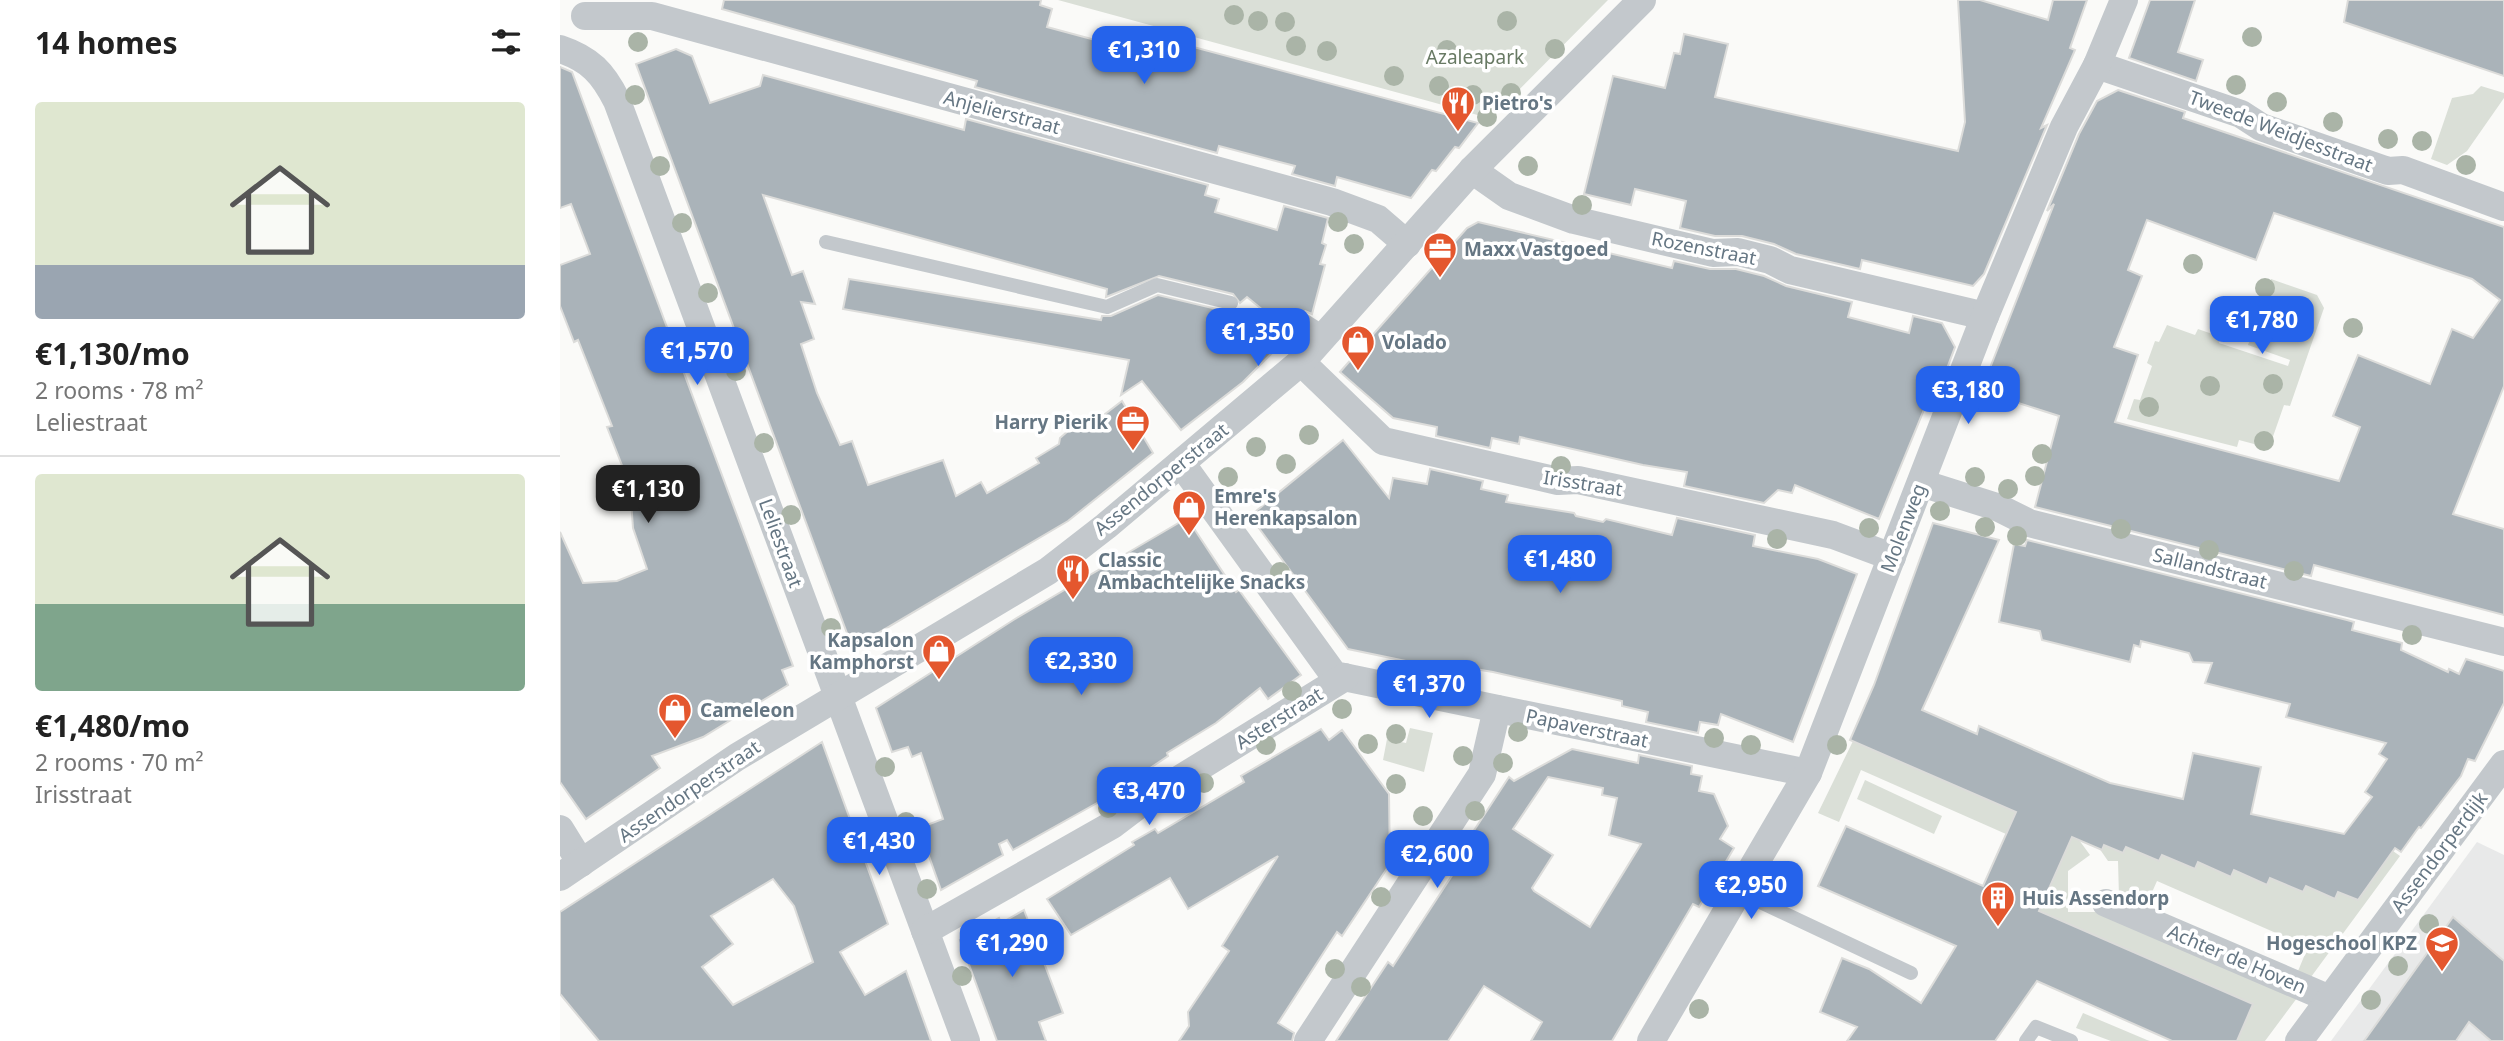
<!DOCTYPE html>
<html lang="en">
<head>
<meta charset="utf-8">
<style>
	:root { --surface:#fff; --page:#f2f2f2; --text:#222; --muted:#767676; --line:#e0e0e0; --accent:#2563eb }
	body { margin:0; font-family:"Noto Sans",sans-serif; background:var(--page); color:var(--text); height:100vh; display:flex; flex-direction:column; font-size:26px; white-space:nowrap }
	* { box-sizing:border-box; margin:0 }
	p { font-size:23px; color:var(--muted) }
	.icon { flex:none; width:38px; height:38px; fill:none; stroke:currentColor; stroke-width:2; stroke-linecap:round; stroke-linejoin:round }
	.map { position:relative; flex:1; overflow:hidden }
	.drawer { display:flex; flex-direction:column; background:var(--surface); width:560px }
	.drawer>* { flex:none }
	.price { position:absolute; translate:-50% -60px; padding:0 16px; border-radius:14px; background:var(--accent); color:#fff; font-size:23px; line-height:46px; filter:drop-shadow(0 2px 4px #0008) }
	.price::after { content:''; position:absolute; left:50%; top:42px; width:21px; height:16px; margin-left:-10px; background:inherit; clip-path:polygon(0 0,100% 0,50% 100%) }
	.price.active { background:#222; color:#fff }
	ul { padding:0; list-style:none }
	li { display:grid; align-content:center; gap:14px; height:371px; padding:0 35px }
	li+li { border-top:2px solid var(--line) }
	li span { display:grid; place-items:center; height:217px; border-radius:7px; color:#555 }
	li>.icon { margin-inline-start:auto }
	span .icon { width:126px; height:126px; fill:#fffc; stroke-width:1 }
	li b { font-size:30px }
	h2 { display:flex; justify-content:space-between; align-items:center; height:84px; padding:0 35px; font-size:30px }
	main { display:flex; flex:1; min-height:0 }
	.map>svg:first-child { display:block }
	.built { fill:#e8e9e9 }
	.green { fill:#dadfd7 }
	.building { fill:#aab3b9; stroke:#dcdcda; stroke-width:2; fill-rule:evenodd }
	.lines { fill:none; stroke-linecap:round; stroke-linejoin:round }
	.lane { stroke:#c3c8cc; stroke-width:14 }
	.street { stroke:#c3c8cc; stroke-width:28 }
	.tree { fill:#aab4a7 }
	.labels { text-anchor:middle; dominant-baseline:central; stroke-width:7; stroke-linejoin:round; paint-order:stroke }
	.park-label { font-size:19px; fill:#687a64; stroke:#fff }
	.poi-label { font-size:19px; font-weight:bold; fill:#657683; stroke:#fff; text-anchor:start }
	.street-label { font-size:19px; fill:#657683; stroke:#fff }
</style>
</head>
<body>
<main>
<section class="drawer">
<h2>14 homes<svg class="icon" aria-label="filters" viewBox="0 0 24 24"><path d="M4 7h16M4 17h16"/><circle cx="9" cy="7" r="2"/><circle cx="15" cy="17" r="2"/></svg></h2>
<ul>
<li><span style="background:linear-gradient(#dfe7d0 75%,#9aa5b1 0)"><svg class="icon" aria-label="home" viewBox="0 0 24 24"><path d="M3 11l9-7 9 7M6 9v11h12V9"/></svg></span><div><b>€1,130/mo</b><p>2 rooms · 78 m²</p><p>Leliestraat</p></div></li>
<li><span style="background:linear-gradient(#dfe7d0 60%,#7fa58c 0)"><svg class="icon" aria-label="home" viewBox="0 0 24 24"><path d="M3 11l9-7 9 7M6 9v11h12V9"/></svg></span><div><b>€1,480/mo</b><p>2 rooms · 70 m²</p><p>Irisstraat</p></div></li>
</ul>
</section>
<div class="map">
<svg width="1944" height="1041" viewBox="0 0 1944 1041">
	<rect width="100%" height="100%" fill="#fafaf8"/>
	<!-- built -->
	<polygon class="built" points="1917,842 1944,855 1944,1041 1771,1041"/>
	<!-- green -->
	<g class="green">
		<polygon points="498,0 1048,0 927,122 921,116 872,102"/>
		<polygon points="1921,86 1944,93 1944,98 1907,151 1887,165 1871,159 1892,98 1913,94"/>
		<polygon points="1711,279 1757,295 1764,308 1730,406 1724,405 1709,448 1679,440 1677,447 1567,419 1574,399 1580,400 1592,366 1587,363 1595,341 1599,342 1607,325 1635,335 1638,329 1661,337 1659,343 1728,366 1730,360 1688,345"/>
		<polygon points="850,728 873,733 864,772 823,760 827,739 846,743"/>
		<polygon points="1293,741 1456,812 1446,834 1301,770 1279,822 1258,813"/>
		<polygon points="1305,780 1382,816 1374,834 1297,799"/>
		<polygon points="1512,837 1519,840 1530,855 1508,871 1508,912 1542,912 1737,998 1705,1041 1677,1041 1692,1004 1479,911"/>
		<polygon points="1544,845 1562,853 1566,847 1599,861 1602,855 1635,869 1638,862 1671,877 1674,870 1707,884 1710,878 1743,892 1746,886 1775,899 1778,892 1797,900 1833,851 1840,856 1751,977 1738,971 1748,947 1597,881 1585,908 1559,897 1558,861 1548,861 1539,848 1542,850"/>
		<polygon points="1523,1013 1587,1040 1590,1041 1551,1041 1516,1028"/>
	</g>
	<!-- building -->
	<g class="building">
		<polygon points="164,0 481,0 480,5 492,9 487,27 576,51 581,33 918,123 899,148 895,147 876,171 872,170 851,198 777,177 775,186 732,174 735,166 659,146 657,153 415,87 417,81 162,9"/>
		<polygon points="1398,0 1420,0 1488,20 1493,0 1527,0 1510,48 1515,50 1481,128 1487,125 1424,274 1413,286 1302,260 1300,269 1236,254 1214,244 1182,236 1155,236 1120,228 1126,201 1075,189 1071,205 1024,194 1053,76 1105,88 1114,53 1120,54 1124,34 1168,44 1155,97 1398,151 1405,122"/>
		<polygon points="1590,0 1635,0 1618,52 1643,60 1636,81 1569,58"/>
		<polygon points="1788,0 1944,0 1944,76 1784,22"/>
		<polygon points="116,49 132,56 150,103 200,86 203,75 404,130 406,119 648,185 645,195 659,199 655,212 717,230 724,206 768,218 762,243 766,245 760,264 765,265 752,314 745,311 737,315 737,327 731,333 687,297 680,303 673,294 599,276 546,297 547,289 203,195 232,275 243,271 255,304 241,302 254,339 241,344 257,393 280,445 292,441 308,485 383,460 396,496 421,482 427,493 479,463 476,458 499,444 500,438 508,431 523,431 562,401 593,453 508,521 318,633 291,644 76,64"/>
		<polygon points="0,67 12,72 233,666 222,670 228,685 143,737 92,756 100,768 26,819 0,782 0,532 23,583 57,581 87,569 73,528 70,486 47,427 52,426 18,340 14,342 0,306 0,265 30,254 11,204 0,208"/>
		<path d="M1558,90L1625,112L1623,118L1944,227V386L1893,514L1944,529V615L1754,565L1751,576L1475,507L1499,416L1421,391L1494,204L1487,211L1519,134L1537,101ZM1714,213L1912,279L1940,300L1913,338L1892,329L1870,384L1798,355L1773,416L1800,427L1779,481L1555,422L1578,355L1554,347L1582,276L1568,270L1587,220L1696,260Z"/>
		<polygon points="918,222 1112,268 1114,261 1150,269 1176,269 1204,276 1226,286 1292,302 1288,317 1349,333 1353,316 1382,323 1395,347 1383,379 1377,378 1319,519 1235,485 1232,493 1218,490 1204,503 1124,486 1127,472 1083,465 960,437 959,444 932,438 930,448 876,436 877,427 833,418 780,372 907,228"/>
		<polygon points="289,279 541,320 542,316 551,316 598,295 669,312 677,310 712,353 683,382 621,430 582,381 561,395 569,360 283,309"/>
		<polygon points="783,440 829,498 833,478 867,484 870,469 923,481 921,489 948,495 946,502 1014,513 1016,516 1043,522 1046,519 1112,535 1117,518 1195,535 1193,546 1258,559 1297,574 1233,742 1161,714 1158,725 1140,722 1138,733 1086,722 1088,712 1062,706 1062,701 933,672 890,665 889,670 788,649 690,516"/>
		<polygon points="627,518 676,592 679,590 741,675 708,699 700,688 656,723 607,753 608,756 546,798 453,850 447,840 439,844 443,855 381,890 359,828 383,819 361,753 352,757 348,747 332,752 316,708 455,619"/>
		<polygon points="1373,523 1439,540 1362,710 1417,734 1419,726 1550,783 1623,799 1633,753 1701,767 1691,814 1784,834 1812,797 1805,792 1827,759 1819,754 1826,743 1726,717 1730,704 1645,683 1652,663 1633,662 1629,653 1581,641 1580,647 1574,645 1570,662 1482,640 1480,631 1439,622 1454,544 1465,546 1467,540 1787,620 1794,622 1792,630 1842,643 1841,650 1888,672 1889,669 1899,674 1906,659 1944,671 1944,703 1915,761 1908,759 1901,776 1861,828 1859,827 1841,852 1835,848 1798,900 1778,892 1775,899 1746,886 1743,892 1710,878 1707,885 1674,870 1671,877 1638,862 1635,869 1602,855 1599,861 1566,847 1563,853 1544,845 1542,850 1512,837 1479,911 1693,1004 1677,1041 1612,1041 1477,981 1435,1041 1287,1041 1297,1027 1260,1012 1282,958 1309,969 1361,1003 1396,946 1258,886 1286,826 1423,886 1456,812 1290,740 1314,685"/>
		<polygon points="761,729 769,740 782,730 829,794 830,864 782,936 777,932 718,1023 734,1033 732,1041 619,1041 629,1026 628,1012 669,951 662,946 718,856 628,909 610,878 511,935 487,899 574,845 572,842 595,829 598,833 684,782 681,776"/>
		<path d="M262,742L328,924L280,952L305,995L346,971L371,1041H39L0,994V912ZM213,879L234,906L253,962L173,1005L142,967L173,944L151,916Z"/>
		<path d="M1012,749L1078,763L1079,755L1132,766L1131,774L1142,776L1139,791L1154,794L1168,826L1160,839L1174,848L1139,907L1133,904L1052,1041H971L982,1022L924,986L888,1041H776L828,962L833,966L919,834L911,835L949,777L954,781ZM988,777L1043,788L1042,795L1057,798L1049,835L1081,844L1030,927L974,891L972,888L993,855L953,829Z"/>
		<polygon points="464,910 503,1013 479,1022 486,1041 437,1041 400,940 439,918 441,923"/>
		<polygon points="1893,917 1944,961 1944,1041 1931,1041 1909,1022 1896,1041 1804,1041"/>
	</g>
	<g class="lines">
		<!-- lane -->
		<g class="lane">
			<polyline points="266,242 547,307 597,285 671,303"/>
			<polyline points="745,321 767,335"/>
			<polyline points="1179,892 1351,973"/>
			<polyline points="1466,1041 1476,1027 1511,1041"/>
		</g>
		<!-- street -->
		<g class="street">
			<polyline points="25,16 92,16 772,202 818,219 847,244"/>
			<path d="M0,49C30,59 43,73 57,101L406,1041"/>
			<polyline points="1537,65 1681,114 1701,127 1828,171 1843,170 1944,207"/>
			<polyline points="912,170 949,196 1014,220 1153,253 1178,252 1210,260 1230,270 1425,316"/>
			<polyline points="741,362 823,441 998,481 1018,480 1273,535 1332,557"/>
			<polyline points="621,463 774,675 1248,773"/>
			<polyline points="1361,483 1437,507 1469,523 1944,642"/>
			<polyline points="0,829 21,863"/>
			<polyline points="0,877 177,757 488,571 546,526 741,362 912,170 1082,0"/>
			<polyline points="1546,903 1770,999"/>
			<polyline points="365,931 552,825 581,803 785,677"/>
			<polyline points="748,1041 922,774 937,709"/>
			<polyline points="1091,1041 1248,773 1425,316 1504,127 1537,65 1564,0"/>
			<polyline points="1739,1041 1944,764"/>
		</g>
	</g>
	<!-- trees -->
	<g class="tree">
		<circle cx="674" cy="15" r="10"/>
		<circle cx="698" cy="21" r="10"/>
		<circle cx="947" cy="21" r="10"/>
		<circle cx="725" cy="22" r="10"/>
		<circle cx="1692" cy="37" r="10"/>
		<circle cx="78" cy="42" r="10"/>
		<circle cx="736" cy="46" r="10"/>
		<circle cx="995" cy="49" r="10"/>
		<circle cx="887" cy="50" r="10"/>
		<circle cx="767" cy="51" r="10"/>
		<circle cx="834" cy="76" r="10"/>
		<circle cx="1676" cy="85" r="10"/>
		<circle cx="879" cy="86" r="10"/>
		<circle cx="951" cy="93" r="10"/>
		<circle cx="75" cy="95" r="10"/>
		<circle cx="913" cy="95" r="10"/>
		<circle cx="1717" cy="102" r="10"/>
		<circle cx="927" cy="117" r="10"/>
		<circle cx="1773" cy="122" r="10"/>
		<circle cx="1828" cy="139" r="10"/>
		<circle cx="1862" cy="141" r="10"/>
		<circle cx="1906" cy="165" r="10"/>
		<circle cx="100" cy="166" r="10"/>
		<circle cx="968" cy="166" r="10"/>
		<circle cx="1022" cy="205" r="10"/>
		<circle cx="778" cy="222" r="10"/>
		<circle cx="122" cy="223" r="10"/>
		<circle cx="794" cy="244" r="10"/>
		<circle cx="1633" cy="264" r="10"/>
		<circle cx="1705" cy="288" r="10"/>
		<circle cx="148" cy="293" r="10"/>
		<circle cx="1793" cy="328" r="10"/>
		<circle cx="176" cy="371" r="10"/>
		<circle cx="1713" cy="384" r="10"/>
		<circle cx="1650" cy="386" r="10"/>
		<circle cx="1589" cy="407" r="10"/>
		<circle cx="749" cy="435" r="10"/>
		<circle cx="1704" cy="441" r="10"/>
		<circle cx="204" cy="443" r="10"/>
		<circle cx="696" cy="447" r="10"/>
		<circle cx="1482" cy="454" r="10"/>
		<circle cx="726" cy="464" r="10"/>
		<circle cx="1001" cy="466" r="10"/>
		<circle cx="1475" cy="476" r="10"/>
		<circle cx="668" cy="477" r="10"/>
		<circle cx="1415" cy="477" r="10"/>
		<circle cx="1448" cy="489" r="10"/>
		<circle cx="1380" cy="511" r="10"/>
		<circle cx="231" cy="515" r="10"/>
		<circle cx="1425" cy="527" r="10"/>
		<circle cx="1309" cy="528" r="10"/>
		<circle cx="1561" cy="529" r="10"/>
		<circle cx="1457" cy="536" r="10"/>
		<circle cx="1217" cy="539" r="10"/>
		<circle cx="1649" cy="550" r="10"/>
		<circle cx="1734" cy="571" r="10"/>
		<circle cx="720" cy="572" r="10"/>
		<circle cx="271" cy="628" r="10"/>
		<circle cx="1852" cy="635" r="10"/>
		<circle cx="880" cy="682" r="10"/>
		<circle cx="732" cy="691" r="10"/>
		<circle cx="782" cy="709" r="10"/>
		<circle cx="958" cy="732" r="10"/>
		<circle cx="836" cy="734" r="10"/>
		<circle cx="1154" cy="738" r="10"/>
		<circle cx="808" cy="744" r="10"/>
		<circle cx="706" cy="745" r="10"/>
		<circle cx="1191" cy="745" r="10"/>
		<circle cx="1277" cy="745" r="10"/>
		<circle cx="903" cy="756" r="10"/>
		<circle cx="943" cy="763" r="10"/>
		<circle cx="325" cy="767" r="10"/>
		<circle cx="644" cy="783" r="10"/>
		<circle cx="836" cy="784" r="10"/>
		<circle cx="548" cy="808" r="10"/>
		<circle cx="915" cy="811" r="10"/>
		<circle cx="863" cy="816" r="10"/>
		<circle cx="346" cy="822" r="10"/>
		<circle cx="367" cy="889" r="10"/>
		<circle cx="821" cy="897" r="10"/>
		<circle cx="1869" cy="924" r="10"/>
		<circle cx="1838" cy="966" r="10"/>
		<circle cx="775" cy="969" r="10"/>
		<circle cx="402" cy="976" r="10"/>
		<circle cx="801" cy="987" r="10"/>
		<circle cx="1811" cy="1000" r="10"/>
		<circle cx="1139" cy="1009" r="10"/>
	</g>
	<!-- icons -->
	<defs>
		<g id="restaurant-pin" transform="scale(1.75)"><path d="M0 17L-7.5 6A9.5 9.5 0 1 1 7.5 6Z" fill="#e4572e" stroke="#fff"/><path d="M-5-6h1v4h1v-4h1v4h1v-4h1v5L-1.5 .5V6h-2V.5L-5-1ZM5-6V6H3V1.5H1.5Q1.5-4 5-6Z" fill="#fff"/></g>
		<g id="office-pin" transform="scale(1.75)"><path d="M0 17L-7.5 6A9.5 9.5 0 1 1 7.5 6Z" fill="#e4572e" stroke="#fff"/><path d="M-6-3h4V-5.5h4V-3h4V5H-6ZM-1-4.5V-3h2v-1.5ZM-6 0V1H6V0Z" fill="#fff"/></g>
		<g id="shop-pin" transform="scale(1.75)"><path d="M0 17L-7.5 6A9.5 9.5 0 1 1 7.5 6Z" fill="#e4572e" stroke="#fff"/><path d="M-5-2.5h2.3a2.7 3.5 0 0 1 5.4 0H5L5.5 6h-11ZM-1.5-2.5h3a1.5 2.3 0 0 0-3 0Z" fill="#fff"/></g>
		<g id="building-pin" transform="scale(1.75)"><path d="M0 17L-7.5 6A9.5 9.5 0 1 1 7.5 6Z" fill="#e4572e" stroke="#fff"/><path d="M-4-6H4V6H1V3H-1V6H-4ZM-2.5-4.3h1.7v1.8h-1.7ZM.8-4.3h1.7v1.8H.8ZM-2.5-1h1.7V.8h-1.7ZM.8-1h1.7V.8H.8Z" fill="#fff"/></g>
		<g id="university-pin" transform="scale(1.75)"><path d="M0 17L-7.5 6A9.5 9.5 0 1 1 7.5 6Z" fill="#e4572e" stroke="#fff"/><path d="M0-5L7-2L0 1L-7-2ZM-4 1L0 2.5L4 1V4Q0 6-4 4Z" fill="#fff"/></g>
	</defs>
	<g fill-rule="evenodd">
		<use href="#restaurant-pin" x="898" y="103"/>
		<use href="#office-pin" x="880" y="249"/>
		<use href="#shop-pin" x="798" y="342"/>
		<use href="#office-pin" x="573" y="422"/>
		<use href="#shop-pin" x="629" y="507"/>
		<use href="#restaurant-pin" x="513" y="571"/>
		<use href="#shop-pin" x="379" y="651"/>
		<use href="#shop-pin" x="115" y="710"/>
		<use href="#building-pin" x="1438" y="898"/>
		<use href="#university-pin" x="1882" y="943"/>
	</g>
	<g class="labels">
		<!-- park labels -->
		<g class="park-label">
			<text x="915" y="57">Azaleapark</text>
		</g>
		<!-- poi labels -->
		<g class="poi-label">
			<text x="922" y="103">Pietro's</text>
			<text x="904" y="249">Maxx Vastgoed</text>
			<text x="822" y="342">Volado</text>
			<text x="548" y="422" text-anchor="end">Harry Pierik</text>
			<text x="654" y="496">Emre's<tspan x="654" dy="22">Herenkapsalon</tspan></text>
			<text x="538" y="560">Classic<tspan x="538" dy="22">Ambachtelijke Snacks</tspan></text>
			<text x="354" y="640" text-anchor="end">Kapsalon<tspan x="354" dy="22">Kamphorst</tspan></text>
			<text x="140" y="710">Cameleon</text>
			<text x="1462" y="898">Huis Assendorp</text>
			<text x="1857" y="943" text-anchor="end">Hogeschool KPZ</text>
		</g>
		<!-- street labels -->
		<g class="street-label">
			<text transform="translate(442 112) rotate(15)">Anjelierstraat</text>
			<text transform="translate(1721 131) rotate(21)">Tweede Weidjesstraat</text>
			<text transform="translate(1144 248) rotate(11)">Rozenstraat</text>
			<text transform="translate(601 479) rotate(-39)">Assendorperstraat</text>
			<text transform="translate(1023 483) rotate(9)">Irisstraat</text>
			<text transform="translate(1343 528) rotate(-69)">Molenweg</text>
			<text transform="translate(221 543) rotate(70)">Leliestraat</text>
			<text transform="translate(1650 568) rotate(14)">Sallandstraat</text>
			<text transform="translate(719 718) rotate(-32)">Asterstraat</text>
			<text transform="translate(1027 728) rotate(12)">Papaverstraat</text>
			<text transform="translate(129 791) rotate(-34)">Assendorperstraat</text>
			<text transform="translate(1879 852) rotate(-53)">Assendorperdijk</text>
			<text transform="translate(1677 959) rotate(23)">Achter de Hoven</text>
		</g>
	</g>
</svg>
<b class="price" style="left:584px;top:86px">€1,310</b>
<b class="price" style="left:1702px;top:356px">€1,780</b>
<b class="price" style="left:698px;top:368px">€1,350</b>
<b class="price" style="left:137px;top:387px">€1,570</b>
<b class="price" style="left:1408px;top:426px">€3,180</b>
<b class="price active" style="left:88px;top:525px">€1,130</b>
<b class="price" style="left:1000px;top:595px">€1,480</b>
<b class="price" style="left:521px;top:697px">€2,330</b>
<b class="price" style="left:869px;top:720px">€1,370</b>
<b class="price" style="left:589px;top:827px">€3,470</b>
<b class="price" style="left:319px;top:877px">€1,430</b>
<b class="price" style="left:877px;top:890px">€2,600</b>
<b class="price" style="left:1191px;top:921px">€2,950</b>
<b class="price" style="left:452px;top:979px">€1,290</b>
</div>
</main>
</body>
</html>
